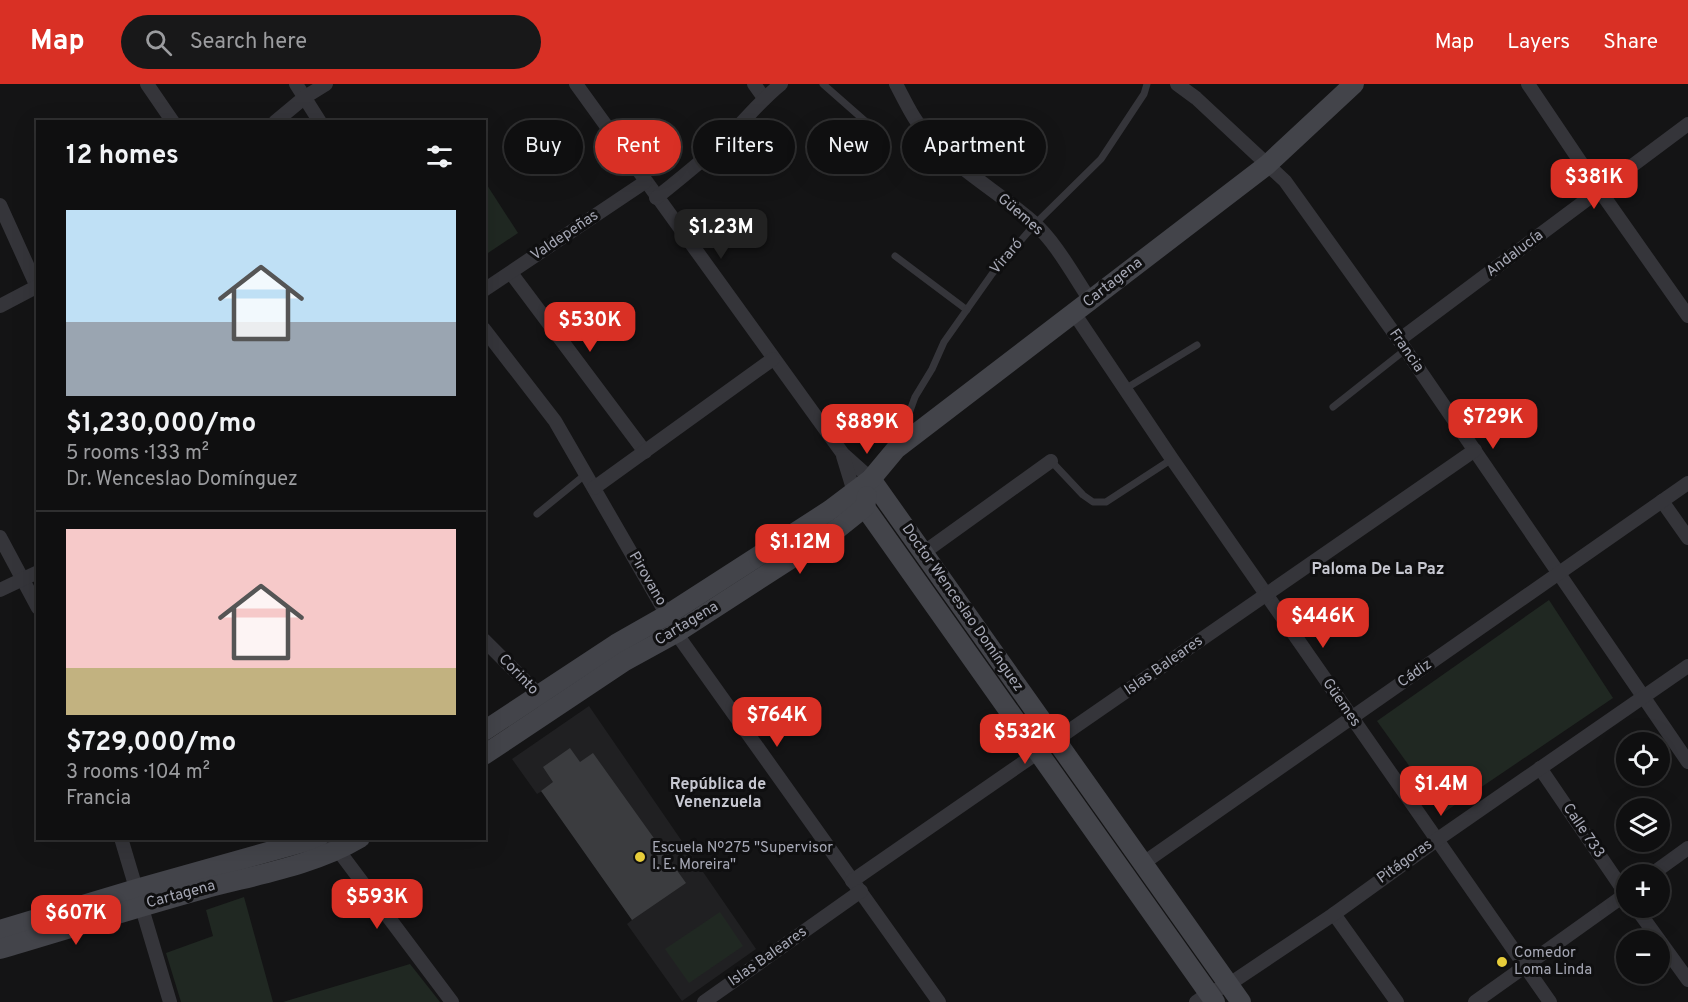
<!DOCTYPE html>
<html lang="en">
<head>
<meta charset="utf-8">
<style>
	:root { --surface:#0f0f10; --page:#181819; --text:#f1f3f6; --muted:#9b9c9f; --line:#2f2f30; --accent:#d93025 }
	body { margin:0; font-family:Overpass,sans-serif; background:var(--page); color:var(--text); height:100vh; display:flex; flex-direction:column; font-size:22px; white-space:nowrap }
	* { box-sizing:border-box; margin:0 }
	p { font-size:20px; color:var(--muted) }
	.icon { flex:none; width:33px; height:33px; fill:none; stroke:currentColor; stroke-width:2; stroke-linecap:round; stroke-linejoin:round }
	.map { position:relative; flex:1; overflow:hidden }
	.sheet { position:absolute; left:36px; top:36px; width:450px; height:720px; display:flex; flex-direction:column; background:var(--surface); border-radius:0px; box-shadow:0 6px 24px #0002,0 0 0 2px var(--line) }
	.sheet>* { flex:none }
	.hud { position:absolute; left:504px; top:36px; width:570px; height:54px; display:flex; gap:12px }
	.controls { position:absolute; left:1616px; top:648px; display:grid; gap:12px }
	.controls a { display:grid; place-items:center; width:54px; height:54px; border-radius:50%; background:var(--surface); box-shadow:0 6px 24px #0002,0 0 0 2px var(--line); font-size:30px }
	.price { position:absolute; translate:-50% -51px; padding:0 14px; border-radius:12px; background:var(--accent); color:#fff; font-size:20px; line-height:39px; filter:drop-shadow(0 2px 3px #0008) }
	.price::after { content:''; position:absolute; left:50%; top:36px; width:18px; height:14px; margin-left:-9px; background:inherit; clip-path:polygon(0 0,100% 0,50% 100%) }
	.price.selected { background:#222; color:#fff }
	ul { padding:0; list-style:none }
	li { display:grid; align-content:center; gap:12px; height:318px; padding:0 30px }
	li+li { border-top:2px solid var(--line) }
	li span { display:grid; place-items:center; height:186px; border-radius:0px; color:#555 }
	li>.icon { margin-inline-start:auto }
	span .icon { width:108px; height:108px; fill:#fffc; stroke-width:1 }
	li b { font-size:26px }
	h2 { display:flex; justify-content:space-between; align-items:center; height:72px; padding:0 30px; font-size:26px }
	.tag { padding:0 21px; border-radius:27px; background:var(--surface); box-shadow:0 6px 24px #0002,0 0 0 2px var(--line); font-size:21px; line-height:54px }
	.tag.selected { background:var(--accent); color:#fff }
	header { display:flex; align-items:center; gap:36px; box-sizing:border-box; height:84px; padding:0 30px; background:var(--accent); color:#fff }
	header strong { font-size:28px }
	nav { display:flex; gap:33px; margin-inline-start:auto; font-size:21px }
	.search { width:420px; height:54px; background:var(--page); display:flex; align-items:center; gap:15px; box-sizing:border-box; padding:0 21px; border-radius:33px; color:var(--muted); font-size:22px }
	.map>svg:first-child { display:block }
	.built { fill:#202022 }
	.green { fill:#202822 }
	.building { fill:#3b3c3f }
	.lines { fill:none; stroke-linecap:round; stroke-linejoin:round }
	.lane { stroke:#35353a; stroke-width:7 }
	.street { stroke:#35353a; stroke-width:14 }
	.secondary { stroke:#43444a; stroke-width:20 }
	.poi-dot { fill:#e7cd3a; stroke:#0f0f10; stroke-width:2 }
	.labels { text-anchor:middle; dominant-baseline:central; stroke-width:6; stroke-linejoin:round; paint-order:stroke }
	.street-label { font-size:15px; fill:#a6a8b5; stroke:#0f0f10 }
	.poi-label { font-size:15px; fill:#a6a8b5; stroke:#0f0f10; text-anchor:start }
	.neighbourhood-label { font-size:16px; font-weight:bold; fill:#c7c8d1; stroke:#0f0f10 }
</style>
</head>
<body>
<header>
<strong>Map</strong>
<div class="search"><svg class="icon" aria-label="search" viewBox="0 0 24 24"><circle cx="10" cy="10" r="6"/><path d="M15 15l6 6"/></svg>Search here</div>
<nav><a>Map</a><a>Layers</a><a>Share</a></nav>
</header>
<div class="map">
<svg width="1688" height="918" viewBox="0 0 1688 918">
	<rect width="100%" height="100%" fill="#141415"/>
	<!-- built -->
	<polygon class="built" points="589,622 756,865 682,917 627,840 632,836 542,707 537,710 512,675"/>
	<!-- green -->
	<g class="green">
		<polygon points="485,98 518,149 485,171 484,171"/>
		<polygon points="1549,516 1613,614 1443,729 1377,637"/>
		<polygon points="244,813 273,918 181,918 166,869 213,852 206,826"/>
		<polygon points="720,828 743,862 689,899 665,865"/>
		<polygon points="410,880 440,918 283,918"/>
	</g>
	<!-- building -->
	<polygon class="building" points="570,664 580,678 593,669 686,799 632,836 541,707 553,698 543,683"/>
	<g class="lines">
		<!-- lane -->
		<g class="lane">
			<polyline points="823,0 865,37"/>
			<polyline points="895,172 967,226"/>
			<polyline points="1125,305 1197,261"/>
			<polyline points="1333,323 1405,266"/>
			<polyline points="900,354 915,313 932,285 944,258 992,190 1035,140 1101,75 1144,10 1147,0"/>
			<polyline points="1051,377 1083,411 1093,418 1106,418 1172,375"/>
			<polyline points="537,430 586,390"/>
		</g>
		<!-- street -->
		<g class="street">
			<polyline points="147,0 173,38"/>
			<polyline points="296,0 320,38"/>
			<polyline points="576,0 843,370 871,395"/>
			<polyline points="754,0 764,14"/>
			<path d="M896,0C906,19 915,39 930,54C960,87 1000,109 1033,138C1055,157 1074,192 1090,216"/>
			<polyline points="1177,0 1196,14 1285,97 1399,256 1688,678"/>
			<polyline points="1528,0 1600,107 1688,232"/>
			<polyline points="275,38 305,13 326,0"/>
			<path d="M656,114C681,94 705,75 728,53C746,35 761,16 781,0"/>
			<polyline points="0,121 38,205"/>
			<polyline points="511,189 645,368"/>
			<polyline points="484,206 645,98"/>
			<polyline points="0,222 38,202"/>
			<polyline points="1074,229 1172,375 1550,918"/>
			<polyline points="484,245 555,337 667,531 676,549 939,918"/>
			<polyline points="1399,256 1688,40"/>
			<polyline points="843,372 854,408"/>
			<polyline points="594,404 773,275"/>
			<polyline points="1662,417 1688,454"/>
			<polyline points="0,453 38,524"/>
			<polyline points="923,469 1051,377"/>
			<polyline points="0,506 38,488"/>
			<polyline points="484,556 538,610 544,618"/>
			<polyline points="1540,684 1626,810"/>
			<polyline points="121,754 170,918"/>
			<polyline points="329,754 452,918"/>
			<polyline points="1142,780 1688,399"/>
			<polyline points="1652,790 1688,764"/>
			<polyline points="852,797 1475,366"/>
			<polyline points="1636,824 1688,896"/>
			<polyline points="1334,830 1397,918"/>
			<polyline points="704,918 861,807"/>
			<polyline points="1196,918 1209,909 1228,901 1334,830 1438,755 1688,582"/>
			<polyline points="1475,918 1626,810"/>
		</g>
		<!-- secondary -->
		<g class="secondary">
			<polyline points="871,395 1241,918"/>
			<polyline points="854,408 1215,918"/>
			<polyline points="484,647 616,560 667,531 830,426 871,395 896,365 1267,81 1354,0"/>
			<polyline points="484,671 625,577 676,549 840,443 865,423 867,412"/>
			<polyline points="0,846 136,805 318,754"/>
			<path d="M0,865C67,845 135,824 203,805C255,791 313,782 360,754"/>
		</g>
	</g>
	<!-- markers -->
	<g class="poi-dot">
		<circle cx="640" cy="773" r="6"/>
		<circle cx="1502" cy="878" r="6"/>
	</g>
	<g class="labels">
		<!-- street labels -->
		<g class="street-label">
			<text transform="translate(1020 131) rotate(41)">Güemes</text>
			<text transform="translate(565 152) rotate(-34)">Valdepeñas</text>
			<text transform="translate(1515 170) rotate(-37)">Andalucía</text>
			<text transform="translate(1007 173) rotate(-49)">Viraró</text>
			<text transform="translate(1113 199) rotate(-38)">Cartagena</text>
			<text transform="translate(1406 267) rotate(55)">Francia</text>
			<text transform="translate(647 495) rotate(60)">Pirovano</text>
			<text transform="translate(962 524) rotate(55)">Doctor Wenceslao Domínguez</text>
			<text transform="translate(687 540) rotate(-31)">Cartagena</text>
			<text transform="translate(1164 582) rotate(-35)">Islas Baleares</text>
			<text transform="translate(1415 590) rotate(-35)">Cádiz</text>
			<text transform="translate(518 591) rotate(46)">Corinto</text>
			<text transform="translate(1341 619) rotate(55)">Güemes</text>
			<text transform="translate(1583 747) rotate(56)">Calle 733</text>
			<text transform="translate(1405 778) rotate(-36)">Pitágoras</text>
			<text transform="translate(181 811) rotate(-15)">Cartagena</text>
			<text transform="translate(768 873) rotate(-35)">Islas Baleares</text>
		</g>
		<!-- poi labels -->
		<g class="poi-label">
			<text x="652" y="764">Escuela Nº275 "Supervisor<tspan x="652" dy="17">I. E. Moreira"</tspan></text>
			<text x="1514" y="869">Comedor<tspan x="1514" dy="17">Loma Linda</tspan></text>
		</g>
		<!-- neighbourhood labels -->
		<g class="neighbourhood-label">
			<text x="1378" y="486">Paloma De La Paz</text>
			<text x="718" y="701">República de<tspan x="718" dy="18">Venenzuela</tspan></text>
		</g>
	</g>
</svg>
<div class="controls">
<a><svg class="icon" aria-label="locate" viewBox="0 0 24 24"><circle cx="12" cy="12" r="6"/><path d="M12 2v4M12 18v4M2 12h4M18 12h4"/></svg></a>
<a><svg class="icon" aria-label="layers" viewBox="0 0 24 24"><path d="M12 4l9 5-9 5-9-5zM3 14l9 5 9-5"/></svg></a>
<a>+</a>
<a>−</a>
</div>
<b class="price" style="left:1594px;top:126px">$381K</b>
<b class="price selected" style="left:721px;top:176px">$1.23M</b>
<b class="price" style="left:590px;top:269px">$530K</b>
<b class="price" style="left:1493px;top:366px">$729K</b>
<b class="price" style="left:867px;top:371px">$889K</b>
<b class="price" style="left:800px;top:491px">$1.12M</b>
<b class="price" style="left:1323px;top:565px">$446K</b>
<b class="price" style="left:777px;top:664px">$764K</b>
<b class="price" style="left:1025px;top:681px">$532K</b>
<b class="price" style="left:1441px;top:733px">$1.4M</b>
<b class="price" style="left:377px;top:846px">$593K</b>
<b class="price" style="left:76px;top:862px">$607K</b>
<div class="hud">
<a class="tag">Buy</a>
<a class="tag selected">Rent</a>
<a class="tag">Filters</a>
<a class="tag">New</a>
<a class="tag">Apartment</a>
</div>
<section class="sheet">
<h2>12 homes<svg class="icon" aria-label="filters" viewBox="0 0 24 24"><path d="M4 7h16M4 17h16"/><circle cx="9" cy="7" r="2"/><circle cx="15" cy="17" r="2"/></svg></h2>
<ul>
<li><span style="background:linear-gradient(#bfe0f5 60%,#9aa5b1 0)"><svg class="icon" aria-label="home" viewBox="0 0 24 24"><path d="M3 11l9-7 9 7M6 9v11h12V9"/></svg></span><div><b>$1,230,000/mo</b><p>5 rooms · 133 m²</p><p>Dr. Wenceslao Domínguez</p></div></li>
<li><span style="background:linear-gradient(#f6c9c9 75%,#c2b280 0)"><svg class="icon" aria-label="home" viewBox="0 0 24 24"><path d="M3 11l9-7 9 7M6 9v11h12V9"/></svg></span><div><b>$729,000/mo</b><p>3 rooms · 104 m²</p><p>Francia</p></div></li>
</ul>
</section>
</div>
</body>
</html>
